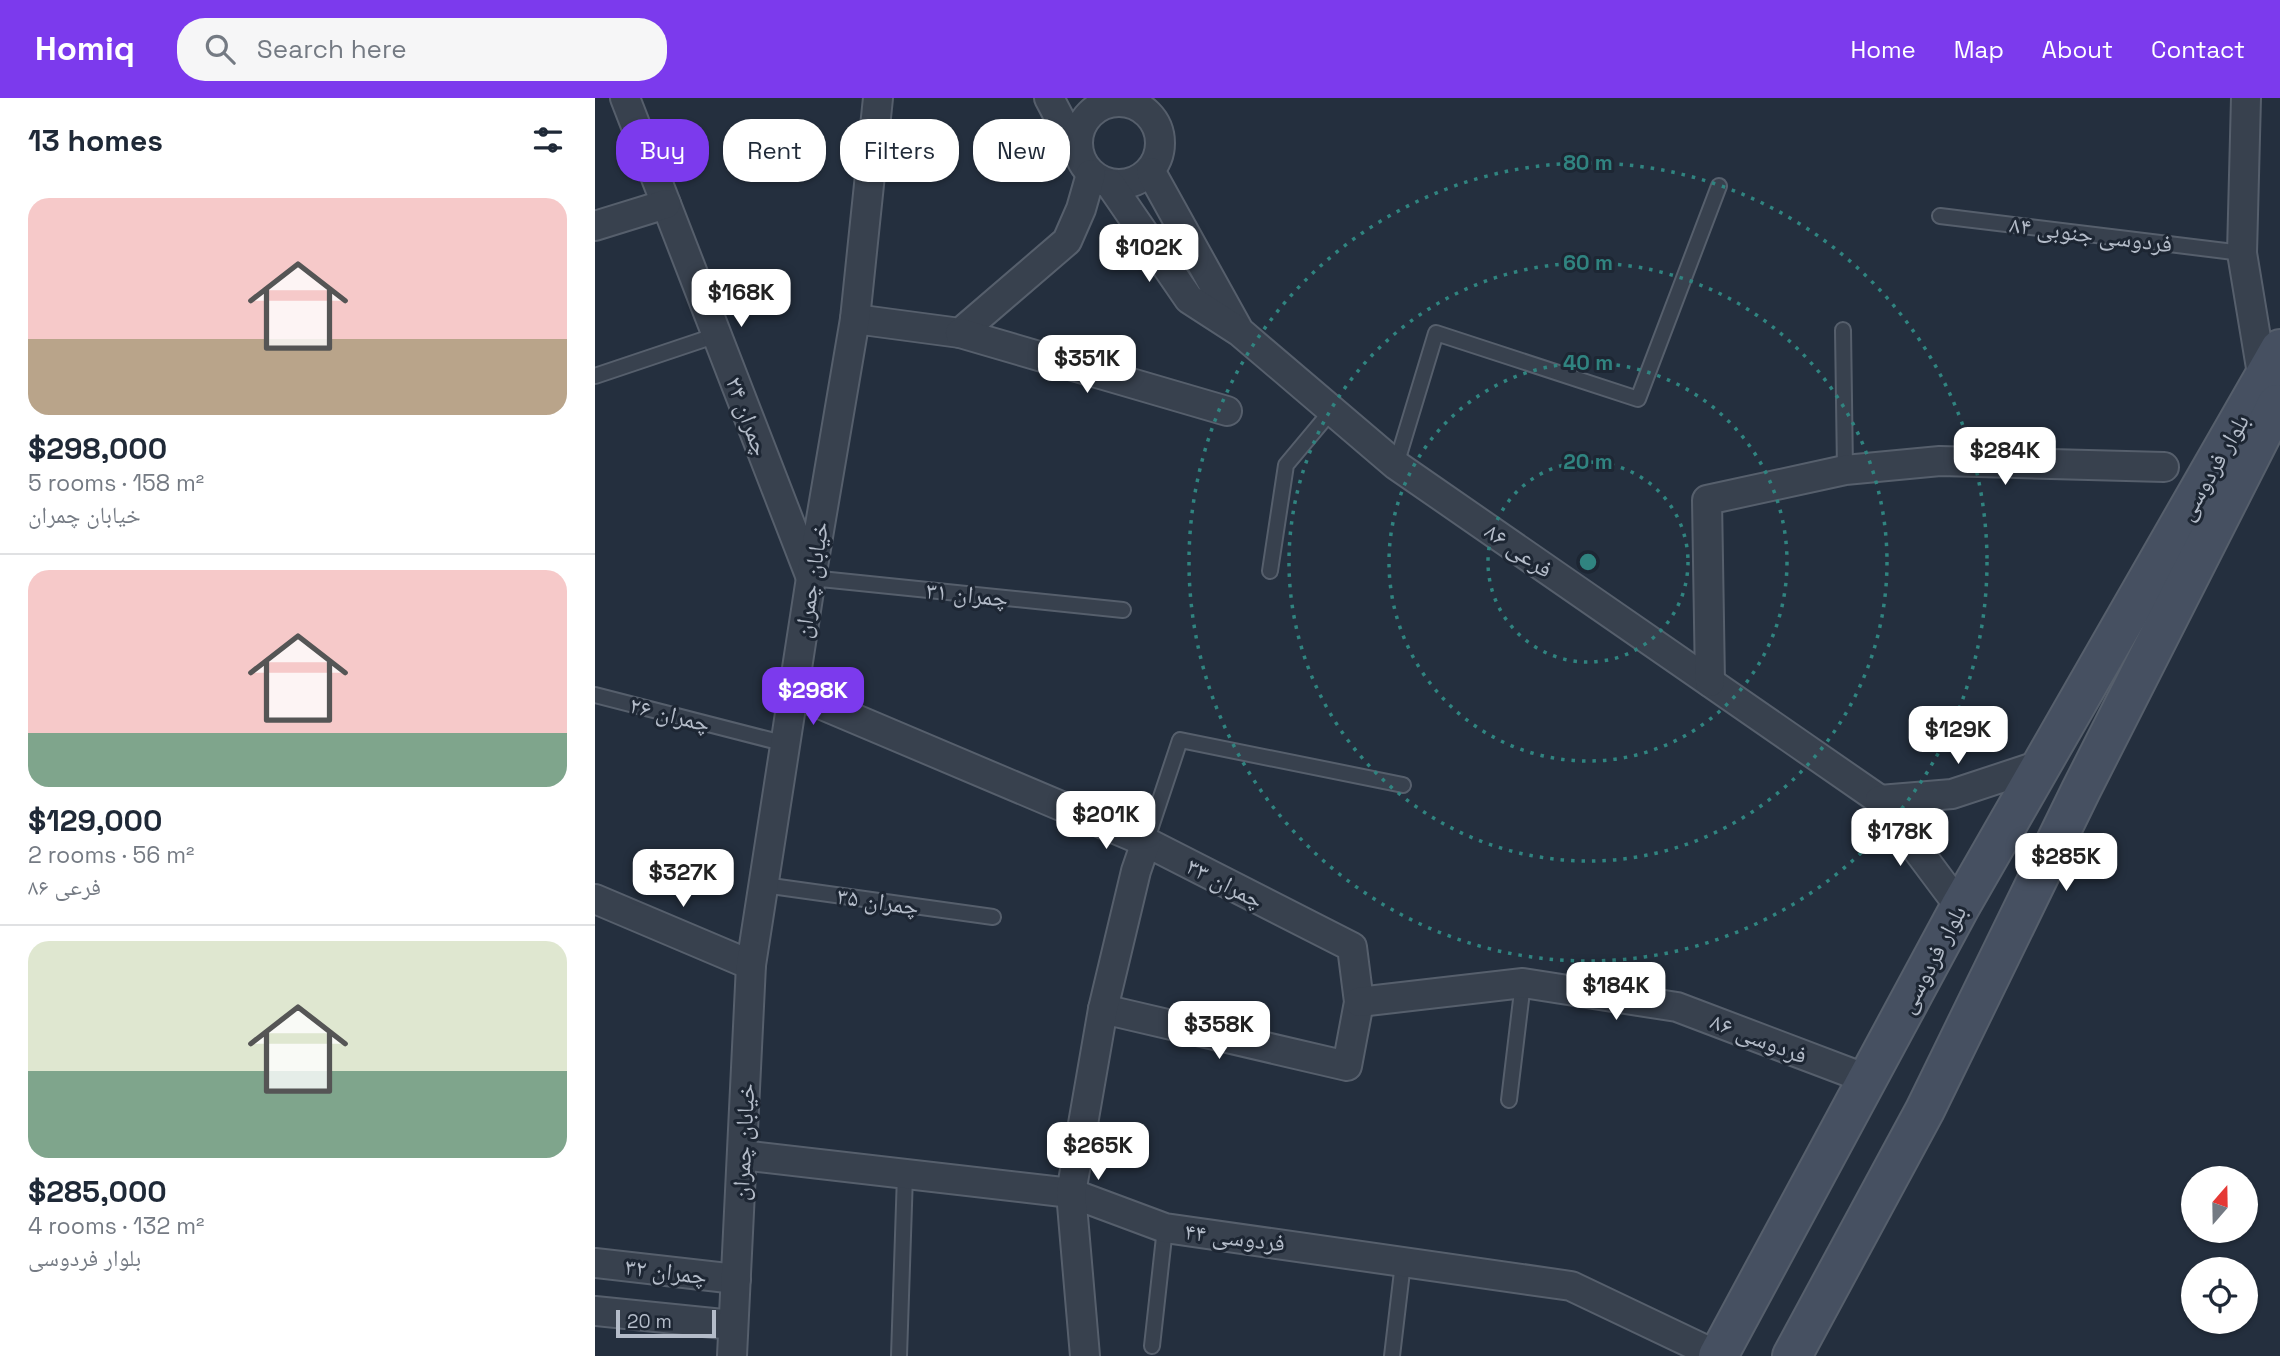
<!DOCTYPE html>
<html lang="en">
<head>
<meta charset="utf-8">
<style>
	:root { --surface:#fff; --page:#f6f6f7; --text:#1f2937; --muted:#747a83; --line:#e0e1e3; --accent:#7c3aed }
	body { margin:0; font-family:"Space Grotesk","Noto Naskh Arabic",sans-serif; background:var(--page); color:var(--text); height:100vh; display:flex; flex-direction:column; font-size:26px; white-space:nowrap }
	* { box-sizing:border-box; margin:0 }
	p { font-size:23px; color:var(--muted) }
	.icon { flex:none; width:38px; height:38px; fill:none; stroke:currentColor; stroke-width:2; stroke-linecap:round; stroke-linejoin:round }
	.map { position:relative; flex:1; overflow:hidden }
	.details { display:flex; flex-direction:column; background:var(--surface); width:595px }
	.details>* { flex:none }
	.hud { position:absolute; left:21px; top:21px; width:665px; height:63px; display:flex; gap:14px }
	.needle { width:46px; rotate:20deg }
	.fabs { position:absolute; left:1586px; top:1068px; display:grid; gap:14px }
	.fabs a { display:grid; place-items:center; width:77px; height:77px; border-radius:50%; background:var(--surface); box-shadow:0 2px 5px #0004; font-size:35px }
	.scale { position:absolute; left:21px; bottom:18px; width:100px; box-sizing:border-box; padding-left:7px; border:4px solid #b4bcc9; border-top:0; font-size:19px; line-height:24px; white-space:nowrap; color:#b4bcc9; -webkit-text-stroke:5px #1d2633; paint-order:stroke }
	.price { position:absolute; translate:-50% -60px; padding:0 16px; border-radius:14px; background:#fff; color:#222; font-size:23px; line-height:46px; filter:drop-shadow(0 2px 4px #0008) }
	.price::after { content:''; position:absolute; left:50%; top:42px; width:21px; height:16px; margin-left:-10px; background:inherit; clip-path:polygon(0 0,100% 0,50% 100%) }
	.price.active { background:var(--accent); color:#fff }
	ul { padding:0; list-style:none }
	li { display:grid; align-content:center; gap:14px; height:371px; padding:0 28px }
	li+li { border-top:2px solid var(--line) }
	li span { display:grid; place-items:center; height:217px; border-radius:21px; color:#555 }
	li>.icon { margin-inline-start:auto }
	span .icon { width:126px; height:126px; fill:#fffc; stroke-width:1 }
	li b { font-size:30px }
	h2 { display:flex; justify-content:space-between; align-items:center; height:84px; padding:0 28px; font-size:30px }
	.tag { padding:0 24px; border-radius:28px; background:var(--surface); box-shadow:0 2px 5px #0004; font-size:24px; line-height:63px }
	.tag.active { background:var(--accent); color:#fff }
	header { display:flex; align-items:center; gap:42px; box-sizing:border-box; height:98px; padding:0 35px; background:var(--accent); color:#fff }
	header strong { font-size:33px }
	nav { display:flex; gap:38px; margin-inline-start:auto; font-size:24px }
	.search { width:490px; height:63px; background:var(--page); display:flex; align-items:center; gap:18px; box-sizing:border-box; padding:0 24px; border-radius:28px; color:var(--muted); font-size:26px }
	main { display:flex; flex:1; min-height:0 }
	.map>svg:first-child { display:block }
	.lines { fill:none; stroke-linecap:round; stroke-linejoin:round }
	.service-casing { stroke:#565f6c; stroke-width:18 }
	.minor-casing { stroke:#565f6c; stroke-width:32 }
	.secondary-casing { stroke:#565f6c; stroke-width:42 }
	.service { stroke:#38414e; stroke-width:14 }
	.minor { stroke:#38414e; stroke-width:28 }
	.secondary { stroke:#465061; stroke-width:38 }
	.ring { fill:none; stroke:#308480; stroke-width:3.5; stroke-dasharray:3.5 7 }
	.labels { text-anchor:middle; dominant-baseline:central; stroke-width:6; stroke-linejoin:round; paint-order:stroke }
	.street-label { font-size:24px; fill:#b4bcc9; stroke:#1d2633 }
	.centre { fill:#308480; stroke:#1d2633; stroke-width:3.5 }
	.ring-label { font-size:21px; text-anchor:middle; font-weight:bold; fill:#308480; stroke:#1d2633; stroke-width:6; stroke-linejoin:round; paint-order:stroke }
</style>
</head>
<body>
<header>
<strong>Homiq</strong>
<div class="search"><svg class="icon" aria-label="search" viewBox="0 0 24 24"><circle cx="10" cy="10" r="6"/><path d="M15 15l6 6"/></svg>Search here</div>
<nav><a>Home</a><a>Map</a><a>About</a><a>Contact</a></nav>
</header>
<main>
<section class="details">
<h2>13 homes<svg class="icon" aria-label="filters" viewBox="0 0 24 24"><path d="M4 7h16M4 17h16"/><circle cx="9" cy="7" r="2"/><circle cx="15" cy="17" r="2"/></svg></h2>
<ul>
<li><span style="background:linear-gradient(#f6c9c9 65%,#b9a48a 0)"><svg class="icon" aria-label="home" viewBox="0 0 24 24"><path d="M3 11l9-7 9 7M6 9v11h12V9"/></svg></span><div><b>$298,000</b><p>5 rooms · 158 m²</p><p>خیابان چمران</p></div></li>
<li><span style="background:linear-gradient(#f6c9c9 75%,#7fa58c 0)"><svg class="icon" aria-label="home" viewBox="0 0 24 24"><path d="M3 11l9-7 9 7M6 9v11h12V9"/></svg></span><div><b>$129,000</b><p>2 rooms · 56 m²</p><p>فرعی ۸۶</p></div></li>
<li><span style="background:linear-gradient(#dfe7d0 60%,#7fa58c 0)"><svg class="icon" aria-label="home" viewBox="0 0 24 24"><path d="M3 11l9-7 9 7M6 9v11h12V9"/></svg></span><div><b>$285,000</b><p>4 rooms · 132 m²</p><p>بلوار فردوسی</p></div></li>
</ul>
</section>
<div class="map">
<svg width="1685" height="1258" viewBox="0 0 1685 1258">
	<rect width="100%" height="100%" fill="#242f3e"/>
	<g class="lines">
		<!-- service casing -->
		<g class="service-casing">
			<g id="service">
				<polyline points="1345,118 1647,155"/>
				<polyline points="1248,232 1250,372"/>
				<polyline points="0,278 122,237"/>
				<polyline points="801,367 841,235 1043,301 1124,88"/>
				<polyline points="675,473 691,367 737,312"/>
				<polyline points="216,480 528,512"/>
				<polyline points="0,597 191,646"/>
				<polyline points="551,744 585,642 808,687"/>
				<polyline points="169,787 398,819"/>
				<polyline points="914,1002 928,885"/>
				<polyline points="557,1248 570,1130"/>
				<polyline points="304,1258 310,1077"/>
				<polyline points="797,1258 808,1165"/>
			</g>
		</g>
		<!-- minor casing -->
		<g class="minor-casing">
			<g id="minor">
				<polyline points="30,0 216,480"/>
				<polyline points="454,0 484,57"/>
				<polyline points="1651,0 1647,155 1668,282"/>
				<circle cx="524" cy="45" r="41"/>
				<polyline points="556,74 642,229"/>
				<polyline points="515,86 594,201 645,234 801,367 1285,702 1365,809"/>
				<polyline points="0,128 71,106"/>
				<polyline points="260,221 365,235 472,143 486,111 496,76"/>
				<polyline points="365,235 632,313"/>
				<polyline points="1115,584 1112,402 1250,372 1345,363 1569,369"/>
				<polyline points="199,595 551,744 757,849 764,904 752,968 508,911"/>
				<polyline points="1285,702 1357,696 1448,666"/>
				<polyline points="0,801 156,867"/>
				<polyline points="764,904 928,885 1082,909 1272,981"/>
				<polyline points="147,1057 476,1095 570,1130 976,1188 1123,1258"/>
				<polyline points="0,1165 141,1181"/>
				<polyline points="0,1213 138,1227"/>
				<polyline points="137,1258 156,867 216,480 260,221 283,0"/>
				<polyline points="490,1258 476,1095 508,911 541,773 551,744"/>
			</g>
		</g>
		<!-- secondary casing -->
		<g class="secondary-casing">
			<g id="secondary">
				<polyline points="1123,1258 1365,809 1685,251"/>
				<polyline points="1197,1258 1330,1012 1486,692 1682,306"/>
			</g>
		</g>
		<!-- service -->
		<use href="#service" class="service"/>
		<!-- minor -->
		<use href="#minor" class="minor"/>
		<!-- secondary -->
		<use href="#secondary" class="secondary"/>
	</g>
	<!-- distance rings -->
	<g class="ring">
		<circle cx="993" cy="464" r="100"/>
		<circle cx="993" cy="464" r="199"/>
		<circle cx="993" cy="464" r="299"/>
		<circle cx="993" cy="464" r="399"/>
	</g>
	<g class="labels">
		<!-- street labels -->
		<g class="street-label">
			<text transform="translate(1496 136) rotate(7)">فردوسی جنوبی ۸۴</text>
			<text transform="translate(153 318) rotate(69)">چمران ۲۴</text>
			<text transform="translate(1618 369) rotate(-60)">بلوار فردوسی</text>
			<text transform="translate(924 452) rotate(35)">فرعی ۸۶</text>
			<text transform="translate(216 482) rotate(-81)">خیابان چمران</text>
			<text transform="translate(372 496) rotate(6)">چمران ۳۱</text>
			<text transform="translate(75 616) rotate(14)">چمران ۲۶</text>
			<text transform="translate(630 785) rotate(27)">چمران ۳۳</text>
			<text transform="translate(283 803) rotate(8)">چمران ۳۵</text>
			<text transform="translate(1337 861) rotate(-62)">بلوار فردوسی</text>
			<text transform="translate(1164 940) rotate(21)">فردوسی ۸۶</text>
			<text transform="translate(148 1044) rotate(-87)">خیابان چمران</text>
			<text transform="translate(640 1139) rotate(7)">فردوسی ۴۴</text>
			<text transform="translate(71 1173) rotate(7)">چمران ۳۲</text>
		</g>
	</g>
	<circle cx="993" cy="464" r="10" class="centre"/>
	<g class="ring-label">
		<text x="993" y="72">80 m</text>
		<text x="993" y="172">60 m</text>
		<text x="993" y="272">40 m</text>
		<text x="993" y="371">20 m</text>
	</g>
</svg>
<div class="fabs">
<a><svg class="needle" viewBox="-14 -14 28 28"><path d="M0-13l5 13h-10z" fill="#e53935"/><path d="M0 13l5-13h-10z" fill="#747a83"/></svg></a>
<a><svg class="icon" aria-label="locate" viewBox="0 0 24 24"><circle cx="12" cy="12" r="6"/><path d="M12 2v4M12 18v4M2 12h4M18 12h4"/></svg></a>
</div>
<div class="scale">20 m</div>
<b class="price" style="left:554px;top:186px">$102K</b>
<b class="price" style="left:146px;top:231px">$168K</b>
<b class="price" style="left:492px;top:297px">$351K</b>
<b class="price" style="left:1410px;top:389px">$284K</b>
<b class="price active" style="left:218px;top:629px">$298K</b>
<b class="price" style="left:1363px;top:668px">$129K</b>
<b class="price" style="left:511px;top:753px">$201K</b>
<b class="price" style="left:1305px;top:770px">$178K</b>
<b class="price" style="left:1471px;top:795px">$285K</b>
<b class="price" style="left:88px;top:811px">$327K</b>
<b class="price" style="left:1021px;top:924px">$184K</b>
<b class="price" style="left:624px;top:963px">$358K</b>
<b class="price" style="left:503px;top:1084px">$265K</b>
<div class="hud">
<a class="tag active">Buy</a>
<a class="tag">Rent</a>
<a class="tag">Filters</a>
<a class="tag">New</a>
</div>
</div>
</main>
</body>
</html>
